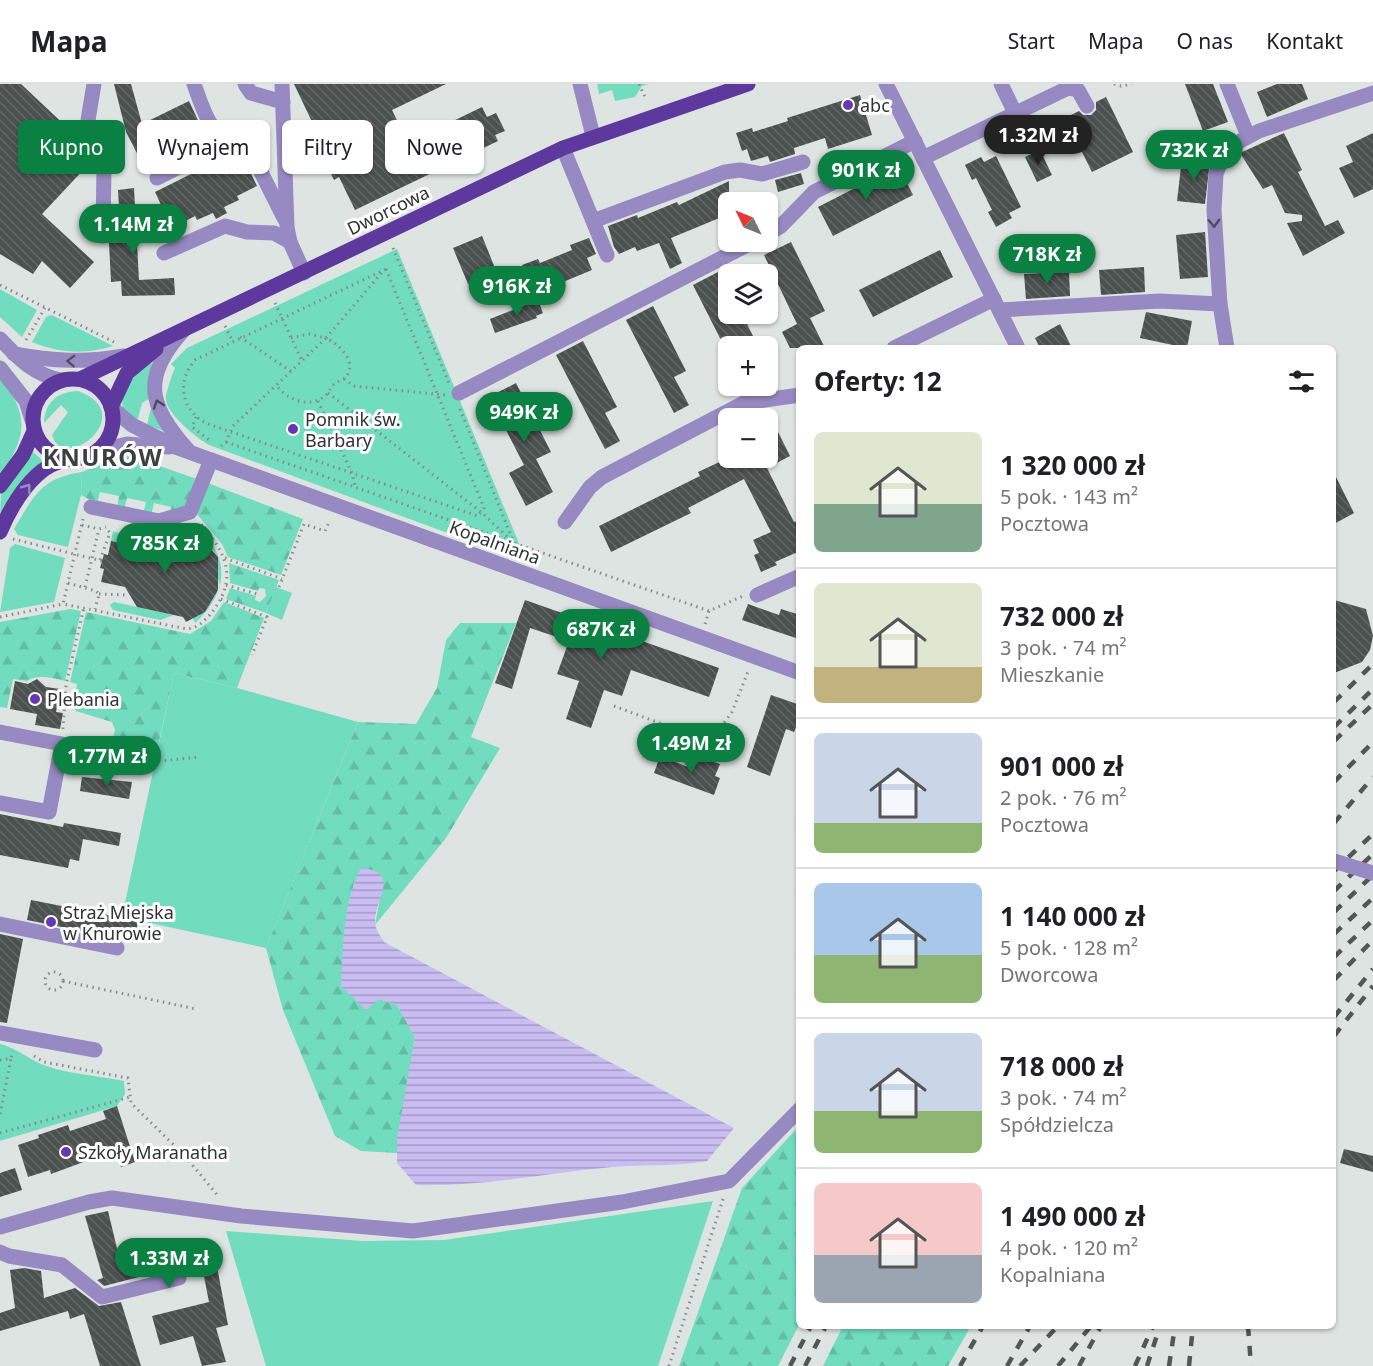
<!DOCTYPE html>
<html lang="pl">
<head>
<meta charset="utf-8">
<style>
	:root { --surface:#fff; --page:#f2f2f2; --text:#202124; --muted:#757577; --line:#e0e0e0; --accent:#0b8043 }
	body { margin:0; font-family:"Noto Sans",sans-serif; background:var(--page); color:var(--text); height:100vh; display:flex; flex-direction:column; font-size:22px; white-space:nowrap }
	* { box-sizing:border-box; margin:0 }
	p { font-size:20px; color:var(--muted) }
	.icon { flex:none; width:33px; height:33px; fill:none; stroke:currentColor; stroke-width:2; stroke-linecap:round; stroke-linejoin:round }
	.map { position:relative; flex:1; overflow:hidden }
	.side { position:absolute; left:796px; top:261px; width:540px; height:984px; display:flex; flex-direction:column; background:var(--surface); border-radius:9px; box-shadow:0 2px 4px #0004 }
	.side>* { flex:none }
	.banner { position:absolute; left:18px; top:36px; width:570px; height:54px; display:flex; gap:12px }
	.needle { width:39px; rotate:313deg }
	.buttons { position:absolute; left:718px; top:108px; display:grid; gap:12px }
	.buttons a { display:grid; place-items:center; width:60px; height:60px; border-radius:9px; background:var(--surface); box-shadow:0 2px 4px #0004; font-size:30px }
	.price { position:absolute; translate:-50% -51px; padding:0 14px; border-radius:21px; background:var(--accent); color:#fff; font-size:20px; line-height:39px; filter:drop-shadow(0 2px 3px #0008) }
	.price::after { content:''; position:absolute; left:50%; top:36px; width:18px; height:14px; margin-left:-9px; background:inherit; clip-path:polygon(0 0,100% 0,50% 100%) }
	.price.on { background:#222; color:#fff }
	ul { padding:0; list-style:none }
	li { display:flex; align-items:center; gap:18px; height:150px; padding:0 18px }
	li+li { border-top:2px solid var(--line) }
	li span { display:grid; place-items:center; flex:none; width:168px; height:120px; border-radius:9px; color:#555 }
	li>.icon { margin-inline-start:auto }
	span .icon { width:72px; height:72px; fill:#fffc; stroke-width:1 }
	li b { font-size:26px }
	h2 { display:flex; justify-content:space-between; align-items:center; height:72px; padding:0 18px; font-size:26px }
	.pill { padding:0 21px; border-radius:9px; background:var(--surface); box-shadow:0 2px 4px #0004; font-size:21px; line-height:54px }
	.pill.on { background:var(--accent); color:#fff }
	header { display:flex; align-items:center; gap:36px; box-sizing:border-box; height:84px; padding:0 30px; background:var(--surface); border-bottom:2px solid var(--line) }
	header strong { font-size:28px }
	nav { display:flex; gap:33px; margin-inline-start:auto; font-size:21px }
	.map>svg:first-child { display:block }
	.green { fill:#72dcbf }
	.forest { fill:url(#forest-firs) }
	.water { fill:url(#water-rules) }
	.building { fill:url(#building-back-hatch) }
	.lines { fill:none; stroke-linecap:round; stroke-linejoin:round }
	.path { stroke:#878b8a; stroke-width:3; stroke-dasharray:1.5 4.5; stroke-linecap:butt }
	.minor { stroke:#9789c1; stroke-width:15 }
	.major { stroke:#5d389d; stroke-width:15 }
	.rail { stroke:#525655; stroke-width:4.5; stroke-dasharray:10 10; stroke-linecap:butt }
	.minor-bridge { stroke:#9789c1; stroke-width:15 }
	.oneway { stroke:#4f4d5d }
	.oneway2 { stroke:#9e88c4 }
	.poi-dot { fill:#6638b0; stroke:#fff; stroke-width:2 }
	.labels { text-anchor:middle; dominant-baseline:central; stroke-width:6; stroke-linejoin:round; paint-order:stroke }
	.poi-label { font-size:18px; fill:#303332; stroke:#fff; text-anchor:start }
	.street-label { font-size:18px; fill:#303332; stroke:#fff }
	.district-label { font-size:24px; font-weight:bold; letter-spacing:1.5px; fill:#3b403e; stroke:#fff }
</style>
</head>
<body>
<header>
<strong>Mapa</strong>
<nav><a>Start</a><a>Mapa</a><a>O nas</a><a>Kontakt</a></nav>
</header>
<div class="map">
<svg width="1373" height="1282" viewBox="0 0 1373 1282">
	<defs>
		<pattern id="forest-firs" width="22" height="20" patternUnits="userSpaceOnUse" patternTransform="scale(1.5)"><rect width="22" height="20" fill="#72dcbf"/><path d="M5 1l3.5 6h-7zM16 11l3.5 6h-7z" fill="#63bda5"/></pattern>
		<pattern id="water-rules" width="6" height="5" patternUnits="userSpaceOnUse" patternTransform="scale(1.5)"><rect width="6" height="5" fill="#cabdf2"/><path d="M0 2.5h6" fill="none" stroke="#a49ac5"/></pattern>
		<pattern id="building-back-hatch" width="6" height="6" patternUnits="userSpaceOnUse" patternTransform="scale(1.5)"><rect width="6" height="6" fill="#4b514f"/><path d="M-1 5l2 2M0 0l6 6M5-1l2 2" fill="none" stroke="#636866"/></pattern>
	</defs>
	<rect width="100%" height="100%" fill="#dee4e2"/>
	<!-- green -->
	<g class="green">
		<polygon points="597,0 649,0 642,2 635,13 615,17 612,6 599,10"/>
		<path d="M397,165L518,457L526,478L209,361C197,354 162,327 166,311C168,304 171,292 175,284L171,280L187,264Z"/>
		<polygon points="0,205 37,226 22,253 0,233"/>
		<path d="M51,231L54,232L113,262C84,271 59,269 32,258L46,233Z"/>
		<path d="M150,278L153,280L150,314L142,319L137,338L123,324C119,305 136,289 150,278Z"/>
		<path d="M0,292C29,330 28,353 0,391Z"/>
		<path d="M78,307C141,330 63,391 52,351L68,328L61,321L44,339C45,317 58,308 78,307Z"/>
		<polygon points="151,324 164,347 147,341"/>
		<polygon points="32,367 44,378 0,436 1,408"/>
		<path d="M82,388L81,411L68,463L18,451L14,445C34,412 41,394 82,388Z"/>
		<path d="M154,441L205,452C233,481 222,515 195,539L192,532L205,528L220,503L216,485L218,473L204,456L199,460L147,446Z"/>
		<polygon points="113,447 128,453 135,462 132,465 111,457"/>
		<polygon points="15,460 65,474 54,518 0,528 10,464"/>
		<polygon points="276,503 292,509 282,536 266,529"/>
		<polygon points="114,518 174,531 160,536 113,526 110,521"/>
		<polygon points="174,589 237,604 358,638 266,864 122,833"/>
		<path d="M0,960C12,962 28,974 41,980C61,989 100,992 124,997L125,1010L117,1022L0,1057Z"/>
		<polygon points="713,1117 658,1282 266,1282 226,1147 363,1157 444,1156"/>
	</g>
	<!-- forest -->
	<g class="forest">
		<polygon points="131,372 197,395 187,422 170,431 171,423 154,419 151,432 143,430 146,418 127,414 124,426 117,424 119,412 100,408 97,420 81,411 82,388 118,373"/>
		<polygon points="205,398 303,435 281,491 228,473 222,460 196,429"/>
		<polygon points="229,479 279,496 266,529 226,515 230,504 256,512 255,516 260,518 266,512 265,505 259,504 258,507 230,499"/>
		<polygon points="224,518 264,534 237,604 174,589 155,676 136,674 110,664 115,646 112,638 76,627 73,621 77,600 70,598 86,528 190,550 211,537"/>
		<path d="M70,525L81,527L65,597C53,594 38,590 27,597L13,595L7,624L0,623V538Z"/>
		<polygon points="460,539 516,539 471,653 500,664 446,754 375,841 383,798 354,798 344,858 341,902 397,921 415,953 397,1069 361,1067 335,1052 283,926 266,864 358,638 416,640 437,604 446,556"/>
		<polygon points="799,1042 799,1241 778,1282 679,1282 742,1104"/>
		<polygon points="843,1242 971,1242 948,1282 823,1282"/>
	</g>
	<!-- water -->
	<path class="water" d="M361,784C403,788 373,816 375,840C376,846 381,853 384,858L734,1044L707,1077C675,1083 644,1080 612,1083C546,1089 482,1103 416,1101L397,1079V1054L415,953L397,921L379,915L366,926L341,902C343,864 343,818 361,784Z"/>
	<!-- building -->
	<g class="building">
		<polygon points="0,0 21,0 72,48 62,59 87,82 42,130 94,178 70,204 42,177 33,190 0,170"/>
		<polygon points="114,0 131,0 142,40 189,17 203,47 141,77 126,48"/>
		<polygon points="294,0 446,0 392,26 408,59 482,23 487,33 496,29 505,47 495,51 498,57 355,126 339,93 334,96 309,44 314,42"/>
		<polygon points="1185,0 1213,0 1228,38 1203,47"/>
		<polygon points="1277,0 1302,0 1308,15 1267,33 1257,8"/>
		<polygon points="860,11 872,51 828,65 825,54 794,64 795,70 770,78 768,72 751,77 747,65 742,67 736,49 752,44 753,48 788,37 787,34"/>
		<polygon points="1106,13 1133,68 1092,88 1065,34 1079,27 1083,31 1091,31 1096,26 1096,18"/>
		<polygon points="1284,49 1302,86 1298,88 1325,142 1338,136 1345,149 1303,172 1287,139 1302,137 1302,131 1285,129 1272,101 1263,105 1240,69"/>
		<polygon points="1373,49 1373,105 1354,114 1339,84 1353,78 1346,62"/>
		<polygon points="1173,58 1187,60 1186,73 1173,72"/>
		<polygon points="1040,66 1052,91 1037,98 1025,73"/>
		<polygon points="237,67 241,69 257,102 237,112 239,116 224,123 227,129 216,135 213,129 197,136 195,132 172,144 155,108"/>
		<polygon points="996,72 1021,123 1009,129 1012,134 996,143 988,128 992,126 976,94 972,96 965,81 981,73 984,78"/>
		<polygon points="1182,74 1210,77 1205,120 1177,117"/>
		<polygon points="898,82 913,111 833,152 818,123"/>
		<polygon points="801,89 804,100 778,108 775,96"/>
		<polygon points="729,97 729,130 671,154 682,179 670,185 659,159 637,167 635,163 619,170 614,163 608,142 637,131 638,134 677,118 679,121"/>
		<polygon points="134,104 139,196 174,194 175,211 122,212 121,197 111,198 109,159 121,158 118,106"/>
		<polygon points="1205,148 1208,193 1180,195 1176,151"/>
		<polygon points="482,152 495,184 479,191 481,194 468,200 453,164"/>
		<polygon points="589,154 596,170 587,174 592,186 534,210 522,181 538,175 540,179 572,166 570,161"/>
		<polygon points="791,158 825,227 810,234 825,264 790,264 782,248 797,240 764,171"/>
		<polygon points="940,166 953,193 873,233 859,206"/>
		<polygon points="1144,183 1145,208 1101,211 1099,186"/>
		<polygon points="720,187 729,205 729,230 742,230 753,252 734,262 724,262 693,201"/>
		<polygon points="1069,188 1070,212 1026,215 1024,190"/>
		<polygon points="538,216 543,229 536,232 537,234 495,249 490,235"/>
		<polygon points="653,222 686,287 674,293 689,321 674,329 626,236"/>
		<polygon points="1146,228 1192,237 1187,264 1140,254"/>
		<polygon points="1060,240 1072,264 1040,264 1035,254"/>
		<polygon points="583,257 617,323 605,329 620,357 605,365 556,271"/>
		<polygon points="516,299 551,368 536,375 553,408 526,422 509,389 524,381 489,313"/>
		<polygon points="778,348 790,372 767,384 794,438 800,436 800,467 775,478 777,481 761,488 754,471 759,469 753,456 771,448 744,395 688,424 691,429 611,468 599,442 700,392 698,388 728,374 768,374 768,353"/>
		<polygon points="1334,389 1354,429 1334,440"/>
		<polygon points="154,448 206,460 218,473 218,506 205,528 186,538 183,533 137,523 125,503 101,498 104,485 100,484 104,470 108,471 111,457 133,462 153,451"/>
		<polygon points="525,516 719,584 709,613 631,586 622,612 604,606 591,644 566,635 579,597 557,590 569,557 530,544 512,605 495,599"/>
		<polygon points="1334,516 1366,525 1373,552 1370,566 1362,578 1334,589"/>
		<polygon points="748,520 779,531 781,525 800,531 796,554 742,536"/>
		<polygon points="37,595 46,603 60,605 56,628 63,629 60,645 35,641 37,630 10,625 15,597 28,600"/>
		<polygon points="771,611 800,621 800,633 794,648 786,645 770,692 747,683"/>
		<polygon points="660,672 693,685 698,672 720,680 715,692 720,694 714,711 654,689"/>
		<polygon points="82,693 132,698 129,715 80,707"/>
		<polygon points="0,730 63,743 64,739 121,749 119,762 83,755 79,777 70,775 68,784 0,771"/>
		<polygon points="31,816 138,837 135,853 101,847 101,851 27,836"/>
		<polygon points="0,850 23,855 7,939 0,938"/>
		<polygon points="117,1022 135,1078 121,1083 116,1066 51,1090 50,1086 28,1093 18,1061 39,1054 38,1051 68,1041 70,1047 106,1035 103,1027"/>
		<polygon points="1344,1065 1373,1072 1373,1088 1340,1079"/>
		<polygon points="15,1084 22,1106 0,1113 0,1089"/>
		<polygon points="108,1127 121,1181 212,1156 228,1241 216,1244 226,1278 202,1282 193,1252 160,1261 152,1232 209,1218 201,1177 104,1202 97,1196 103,1194 85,1132"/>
		<polygon points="24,1184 41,1187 44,1214 75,1204 99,1222 121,1218 141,1282 100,1282 84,1230 70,1235 68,1227 0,1247 0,1229 15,1224 10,1186"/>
	</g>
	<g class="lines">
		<!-- path -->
		<g class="path">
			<polyline points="639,0 646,15"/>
			<polyline points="1114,0 1121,2 1132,0"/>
			<polyline points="393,164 449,299"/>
			<path d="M386,185L484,424L478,432L208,340C181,327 176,298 195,276Z"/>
			<polyline points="0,201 114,258"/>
			<polyline points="275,219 302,277"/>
			<polyline points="225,242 232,256"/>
			<polyline points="240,253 292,288"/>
			<polyline points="291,254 309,250 326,254 385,185"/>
			<polyline points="26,256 45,224"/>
			<polyline points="344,295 354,302 445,311"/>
			<polyline points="328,309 481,428 514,459 709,527 743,512"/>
			<polyline points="318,317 352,389 355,402"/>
			<polyline points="460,325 518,469"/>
			<polyline points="196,333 192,343 212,358"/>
			<polyline points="226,358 512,458"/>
			<path d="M221,362L226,358L233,342L326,254C339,260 359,279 345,294C342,297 336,297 333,301C331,303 330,306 328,309C312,326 288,317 276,301"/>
			<path d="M83,435L63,520L187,545C198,544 206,536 213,527C238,493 226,469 201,440"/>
			<polyline points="82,441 99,445 106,443"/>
			<polyline points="13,455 102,477"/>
			<polyline points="225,474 282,495"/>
			<polyline points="100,476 110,449 106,444"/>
			<polyline points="68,499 96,507 99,510 95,525"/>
			<polyline points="226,501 257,510"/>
			<polyline points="85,503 99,445"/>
			<polyline points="279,503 304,440 325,447 330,436"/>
			<polyline points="99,510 128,511"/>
			<polyline points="221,515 267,533 252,571"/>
			<polyline points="0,533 63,520"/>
			<polyline points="705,540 709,527"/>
			<polyline points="614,622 694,652 709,650 721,643 732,628 749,585"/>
			<polyline points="63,645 66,601 84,523"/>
			<polyline points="77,662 143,679 199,673"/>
			<circle cx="54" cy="897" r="9"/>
			<polyline points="63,897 196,925"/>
			<polyline points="34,972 44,978 128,994 131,1019 184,1071 219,1113"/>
			<polyline points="0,976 11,974 13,967"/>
			<polyline points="0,1030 11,975"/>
			<polyline points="0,1049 130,1013"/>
			<polyline points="669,1282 723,1115"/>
		</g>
		<!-- minor -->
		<g class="minor">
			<polyline points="94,0 88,36 104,80 103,152"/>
			<path d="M194,0C201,19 209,50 230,57"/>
			<polyline points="245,0 251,9 283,18"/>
			<polyline points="282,0 287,143 290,158 304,189"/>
			<polyline points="580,0 593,52"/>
			<polyline points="886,0 1018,264"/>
			<polyline points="1001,0 1015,29"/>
			<polyline points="1227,0 1248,52"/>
			<polyline points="563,64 607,171"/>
			<polyline points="923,74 1068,4 1078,6 1087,22"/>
			<polyline points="157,94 230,57 238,57 248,62 284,134"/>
			<polyline points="593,137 725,88 740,86 762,90 803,78"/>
			<polyline points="768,150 781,142 814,108 915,57"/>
			<polyline points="164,169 225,142 247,148 274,149 290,158"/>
			<polyline points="1000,226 1160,217 1220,220"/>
			<path d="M183,247C141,293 148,322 188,366"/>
			<path d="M0,255C19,275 34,291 61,296"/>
			<polyline points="894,264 994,215"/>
			<polyline points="1227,264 1220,220 1214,126 1216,90 1222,74 1235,60 1259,47 1373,9"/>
			<path d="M14,270C52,277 86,279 124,272"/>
			<polyline points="0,284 26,317 32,336"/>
			<polyline points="459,309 753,158"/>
			<polyline points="111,323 132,341 178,364 800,589"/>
			<polyline points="98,367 127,360 169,363"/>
			<polyline points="91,423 159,437 190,428 211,376"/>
			<polyline points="565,438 590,403 602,393 744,319 800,311"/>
			<polyline points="757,511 800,492"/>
			<polyline points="0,648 62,660 49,728 0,719"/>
			<polyline points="0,840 117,864"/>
			<polyline points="0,949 95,966"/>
			<polyline points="0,1143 89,1118 112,1114 241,1132 413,1147 622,1118 729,1097 800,1025"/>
			<polyline points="0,1168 9,1172 62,1181 102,1213 179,1194"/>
		</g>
		<!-- major -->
		<g class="major">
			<circle cx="73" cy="335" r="40"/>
			<polyline points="80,295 563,64 748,0"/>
			<polyline points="111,323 127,289 156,265"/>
			<polyline points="0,402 23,371 34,347"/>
			<path d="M0,448C12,420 35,380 67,376"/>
		</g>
		<!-- rail -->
		<g class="rail">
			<polyline points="1334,618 1373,580"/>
			<polyline points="1334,643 1373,605"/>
			<polyline points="1334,657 1373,620"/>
			<polyline points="1334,698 1373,658"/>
			<polyline points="1334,739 1373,693"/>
			<polyline points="1334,787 1373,750"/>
			<polyline points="1334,807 1373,770"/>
			<polyline points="1334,828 1373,791"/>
			<polyline points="1334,850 1373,814"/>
			<polyline points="1334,873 1373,836"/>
			<polyline points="1334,896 1373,856"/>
			<polyline points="1334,933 1373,885"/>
			<polyline points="1334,952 1373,902"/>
			<polyline points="1248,1242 1251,1282"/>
			<polyline points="790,1282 811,1242"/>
			<polyline points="805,1282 826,1242"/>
			<polyline points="960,1282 983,1242"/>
			<polyline points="1007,1282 1030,1242"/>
			<polyline points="1020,1282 1058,1242"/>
			<polyline points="1058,1282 1091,1242"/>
			<polyline points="1079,1282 1101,1242"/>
			<polyline points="1135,1282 1153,1242"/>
			<polyline points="1147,1282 1158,1248"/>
			<polyline points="1169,1282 1175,1242"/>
			<polyline points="1189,1282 1193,1242"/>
		</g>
		<!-- minor-bridge -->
		<polyline class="minor-bridge" points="1334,777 1373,789"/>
	</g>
	<!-- one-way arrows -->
	<defs><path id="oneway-chevron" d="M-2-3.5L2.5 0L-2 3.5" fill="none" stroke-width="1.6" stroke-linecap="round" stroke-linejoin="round" transform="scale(1.5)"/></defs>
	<g class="oneway">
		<use href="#oneway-chevron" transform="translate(1214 139) rotate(88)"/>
		<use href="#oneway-chevron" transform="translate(71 277) rotate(-178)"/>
		<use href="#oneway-chevron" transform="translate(158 320) rotate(-109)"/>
	</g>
	<use class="oneway2" href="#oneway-chevron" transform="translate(27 404) rotate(-53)"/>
	<!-- markers -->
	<g class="poi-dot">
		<circle cx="848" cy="21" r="6"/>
		<circle cx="293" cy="345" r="6"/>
		<circle cx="35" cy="615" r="6"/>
		<circle cx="51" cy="838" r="6"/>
		<circle cx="66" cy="1068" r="6"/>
	</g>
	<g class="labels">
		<!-- poi labels -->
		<g class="poi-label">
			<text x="860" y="21">abc</text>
			<text x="305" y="335">Pomnik św.<tspan x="305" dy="21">Barbary</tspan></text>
			<text x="47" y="615">Plebania</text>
			<text x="63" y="828">Straż Miejska<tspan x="63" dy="21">w Knurowie</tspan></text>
			<text x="78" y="1068">Szkoły Maranatha</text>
		</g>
		<!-- street labels -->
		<g class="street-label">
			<text transform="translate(388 126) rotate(-26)">Dworcowa</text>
			<text transform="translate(495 458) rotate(20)">Kopalniana</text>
		</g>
		<!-- district labels -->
		<g class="district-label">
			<text x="103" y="372">KNURÓW</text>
		</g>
	</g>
</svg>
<div class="buttons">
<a><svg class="needle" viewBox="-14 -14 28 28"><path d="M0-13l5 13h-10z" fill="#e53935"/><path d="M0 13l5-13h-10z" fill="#757577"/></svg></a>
<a><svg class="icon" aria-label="layers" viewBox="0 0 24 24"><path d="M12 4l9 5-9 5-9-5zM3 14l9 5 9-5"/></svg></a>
<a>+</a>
<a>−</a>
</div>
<b class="price on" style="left:1038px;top:82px">1.32M zł</b>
<b class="price" style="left:1194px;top:97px">732K zł</b>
<b class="price" style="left:866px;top:117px">901K zł</b>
<b class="price" style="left:133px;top:171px">1.14M zł</b>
<b class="price" style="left:1047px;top:201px">718K zł</b>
<b class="price" style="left:517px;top:233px">916K zł</b>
<b class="price" style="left:524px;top:359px">949K zł</b>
<b class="price" style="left:165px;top:490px">785K zł</b>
<b class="price" style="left:601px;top:576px">687K zł</b>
<b class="price" style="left:691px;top:690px">1.49M zł</b>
<b class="price" style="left:107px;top:703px">1.77M zł</b>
<b class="price" style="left:169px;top:1205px">1.33M zł</b>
<div class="banner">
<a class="pill on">Kupno</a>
<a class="pill">Wynajem</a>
<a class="pill">Filtry</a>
<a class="pill">Nowe</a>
</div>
<section class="side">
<h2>Oferty: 12<svg class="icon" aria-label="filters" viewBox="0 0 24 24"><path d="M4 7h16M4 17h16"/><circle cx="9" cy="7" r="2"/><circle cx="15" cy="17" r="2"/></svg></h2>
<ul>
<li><span style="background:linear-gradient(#dfe7d0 60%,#7fa58c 0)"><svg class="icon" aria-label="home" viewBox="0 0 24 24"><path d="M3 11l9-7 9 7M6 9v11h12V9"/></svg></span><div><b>1 320 000 zł</b><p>5 pok. · 143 m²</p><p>Pocztowa</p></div></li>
<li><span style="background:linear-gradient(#dfe7d0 70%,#c2b280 0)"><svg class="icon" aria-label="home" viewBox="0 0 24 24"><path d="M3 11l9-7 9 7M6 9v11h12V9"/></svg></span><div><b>732 000 zł</b><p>3 pok. · 74 m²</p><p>Mieszkanie</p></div></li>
<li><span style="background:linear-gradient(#c9d6e8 75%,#8fb573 0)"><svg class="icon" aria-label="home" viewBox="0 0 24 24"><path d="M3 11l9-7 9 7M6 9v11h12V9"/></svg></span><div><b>901 000 zł</b><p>2 pok. · 76 m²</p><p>Pocztowa</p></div></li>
<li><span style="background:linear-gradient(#a9c7e8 60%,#8fb573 0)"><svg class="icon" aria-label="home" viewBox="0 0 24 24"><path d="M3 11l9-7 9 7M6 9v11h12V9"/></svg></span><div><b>1 140 000 zł</b><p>5 pok. · 128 m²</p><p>Dworcowa</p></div></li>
<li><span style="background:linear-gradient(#c9d6e8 65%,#8fb573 0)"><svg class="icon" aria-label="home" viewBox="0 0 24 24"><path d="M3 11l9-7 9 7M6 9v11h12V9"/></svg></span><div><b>718 000 zł</b><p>3 pok. · 74 m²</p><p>Spółdzielcza</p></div></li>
<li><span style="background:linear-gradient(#f6c9c9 60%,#9aa5b1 0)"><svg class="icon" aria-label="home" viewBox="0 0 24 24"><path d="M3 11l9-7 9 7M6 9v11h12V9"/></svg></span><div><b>1 490 000 zł</b><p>4 pok. · 120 m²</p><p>Kopalniana</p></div></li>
</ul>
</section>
</div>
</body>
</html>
